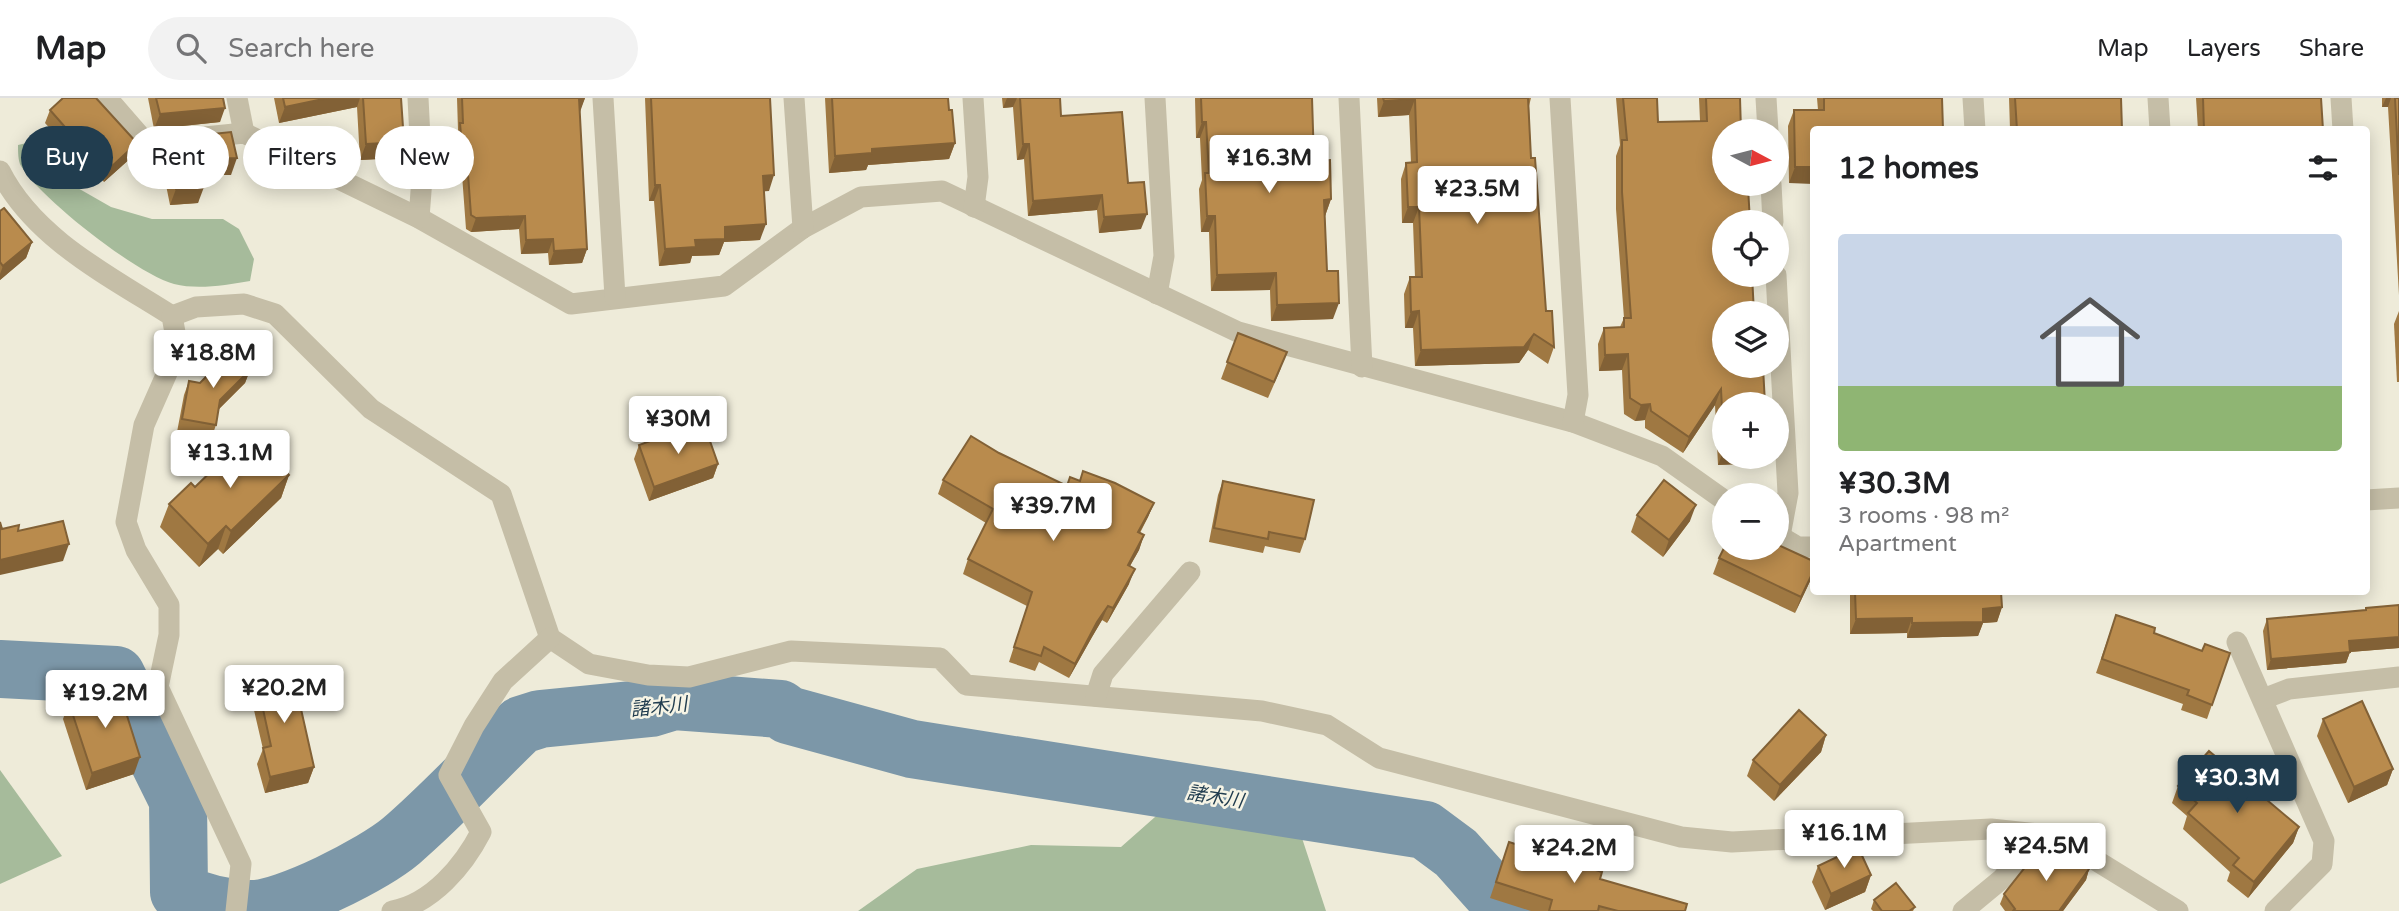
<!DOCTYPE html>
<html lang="en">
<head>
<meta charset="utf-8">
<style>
	:root { --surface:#fff; --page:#f2f2f2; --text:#202124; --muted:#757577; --line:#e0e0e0; --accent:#213d4f }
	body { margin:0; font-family:"Varela Round","Noto Sans JP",sans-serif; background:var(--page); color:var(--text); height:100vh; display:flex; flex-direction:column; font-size:26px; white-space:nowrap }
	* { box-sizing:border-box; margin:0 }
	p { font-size:23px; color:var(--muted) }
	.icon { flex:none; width:38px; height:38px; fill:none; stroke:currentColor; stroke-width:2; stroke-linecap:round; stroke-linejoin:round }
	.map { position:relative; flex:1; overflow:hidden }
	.panel { position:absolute; left:1810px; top:28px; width:560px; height:469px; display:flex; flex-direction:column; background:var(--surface); border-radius:7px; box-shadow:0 4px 18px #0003 }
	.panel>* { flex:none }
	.top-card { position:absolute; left:21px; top:28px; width:665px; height:63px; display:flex; gap:14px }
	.needle { width:46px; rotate:97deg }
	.fabs { position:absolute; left:1712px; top:21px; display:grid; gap:14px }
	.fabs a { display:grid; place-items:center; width:77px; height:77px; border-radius:50%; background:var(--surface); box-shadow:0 4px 18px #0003; font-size:35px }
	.price { position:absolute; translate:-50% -60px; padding:0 16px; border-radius:7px; background:#fff; color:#222; font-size:23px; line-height:46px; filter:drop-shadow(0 2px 4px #0008) }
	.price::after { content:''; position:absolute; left:50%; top:42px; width:21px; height:16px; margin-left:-10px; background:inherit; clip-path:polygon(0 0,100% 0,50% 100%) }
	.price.selected { background:var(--accent); color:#fff }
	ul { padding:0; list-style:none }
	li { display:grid; align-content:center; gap:14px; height:371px; padding:0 28px }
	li+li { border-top:2px solid var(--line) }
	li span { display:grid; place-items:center; height:217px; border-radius:7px; color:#555 }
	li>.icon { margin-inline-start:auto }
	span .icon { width:126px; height:126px; fill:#fffc; stroke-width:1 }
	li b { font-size:30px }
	h2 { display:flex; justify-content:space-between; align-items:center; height:84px; padding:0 28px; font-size:30px }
	.pill { padding:0 24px; border-radius:32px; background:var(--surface); box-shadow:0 4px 18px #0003; font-size:24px; line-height:63px }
	.pill.selected { background:var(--accent); color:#fff }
	header { display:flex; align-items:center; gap:42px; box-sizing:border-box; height:98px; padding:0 35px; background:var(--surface); border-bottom:2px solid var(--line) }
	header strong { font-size:33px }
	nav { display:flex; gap:38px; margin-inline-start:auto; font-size:24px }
	.search { width:490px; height:63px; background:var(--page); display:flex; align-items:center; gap:18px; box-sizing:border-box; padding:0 24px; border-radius:38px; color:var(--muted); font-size:26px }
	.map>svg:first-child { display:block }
	.green { fill:#a6bb9b }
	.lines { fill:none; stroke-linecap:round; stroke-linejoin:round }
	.river { stroke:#7c97a8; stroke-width:58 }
	.street { stroke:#c5bea7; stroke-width:21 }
	.wall { fill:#9f7842 }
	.shaded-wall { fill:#826136 }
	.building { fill:#b98b4d; stroke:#826136; stroke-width:2 }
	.labels { text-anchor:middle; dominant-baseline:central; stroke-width:5; stroke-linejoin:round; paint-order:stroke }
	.water-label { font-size:19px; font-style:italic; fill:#213d4f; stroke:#f6f4e5 }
</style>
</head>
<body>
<header>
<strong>Map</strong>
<div class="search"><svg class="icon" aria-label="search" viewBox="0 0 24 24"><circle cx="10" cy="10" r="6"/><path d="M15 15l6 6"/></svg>Search here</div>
<nav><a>Map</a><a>Layers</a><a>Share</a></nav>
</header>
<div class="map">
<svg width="2399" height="813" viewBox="0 0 2399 813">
	<rect width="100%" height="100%" fill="#eeebd9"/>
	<!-- green -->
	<g class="green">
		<path d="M31,44L76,89L111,109L152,121H223L239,131L254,161L250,183C226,187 198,192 174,186C137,176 41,101 21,68C18,63 18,53 18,47Z"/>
		<polygon points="0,672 62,758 0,786"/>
		<polygon points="1206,674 1262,678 1300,734 1326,813 858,813 917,771 1031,747 1121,749"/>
	</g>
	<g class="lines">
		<!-- river -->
		<path class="river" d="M0,571L116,577L178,702L179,794C202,805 225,811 251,811C284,812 375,765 401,743C443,707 481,665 521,627L540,621L651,610L674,603L780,611L788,617L912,651L1425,732L1456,755L1508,813"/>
		<!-- street -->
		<g class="street">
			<polyline points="107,0 146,45 244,35 419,120 571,206 724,188 803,130 861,99 942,93 1238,234 1573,324 1662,358 1724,402"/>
			<polyline points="237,0 244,35"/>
			<polyline points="418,0 422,80 419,120"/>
			<polyline points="603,0 615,199"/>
			<polyline points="794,0 803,130"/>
			<polyline points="973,0 978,79 974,109"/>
			<polyline points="1155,0 1164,158 1157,196"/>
			<polyline points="1349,0 1362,269"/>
			<polyline points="1560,0 1578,297 1573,324"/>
			<polyline points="1766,0 1768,33"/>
			<polyline points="1973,0 1975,32"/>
			<polyline points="2158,0 2160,32"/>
			<polyline points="2341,0 2343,32"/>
			<path d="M0,73C34,141 111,179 172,218L176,240L167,275L144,327L126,424L136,452L169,507V537L158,589L241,766L236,813"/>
			<polyline points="1771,86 1773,124"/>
			<polyline points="1776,177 1788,395 1780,438"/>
			<polyline points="172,218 196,209 244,206 275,216 371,311 501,396 550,540 589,566 648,577 689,579 791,553 940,560 966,587 1262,613 1327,627 1379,660 1681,739 1732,744 1991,731 2039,736 2071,747 2178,813"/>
			<polyline points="2366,402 2399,400"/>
			<polyline points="1776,436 1798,449 1813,449"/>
			<polyline points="2237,544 2324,743 2322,766 2275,813"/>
			<polyline points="1096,598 1103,576 1190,474"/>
			<polyline points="2263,601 2289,591 2399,579"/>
			<path d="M392,813C432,806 464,767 481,734L449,677L474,628L503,583L550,540"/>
			<polyline points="1963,813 2003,780 2039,736"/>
		</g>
	</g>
	<!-- wall -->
	<g class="wall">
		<polygon points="148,0 223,0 220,24 154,31"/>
		<polygon points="274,0 401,0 398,60 360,62 357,9 279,25"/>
		<polygon points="457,0 585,0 579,14 587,151 582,165 549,167 548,155 521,156 519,131 471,134 466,131 461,63 457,64 455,39 458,32"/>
		<polygon points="645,0 770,0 769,93 764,93 760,142 724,144 719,157 692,158 690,165 659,168 654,103 649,103"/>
		<polygon points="825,0 948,0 949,12 955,45 949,61 868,67 866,72 829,75"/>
		<polygon points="1002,0 1060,0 1061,18 1128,85 1141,131 1099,135 1097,112 1028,118 1024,61 1017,62 1013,9 1003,10"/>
		<polygon points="1195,0 1312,0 1314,63 1331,101 1325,118 1327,173 1333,221 1271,223 1270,192 1211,193 1209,134 1201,134 1199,91 1202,82 1200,40 1196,40"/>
		<polygon points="1377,0 1531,0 1529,8 1531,60 1546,213 1554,249 1548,266 1528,252 1519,265 1415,268 1413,230 1405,230 1404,196 1410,179 1415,179 1413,125 1402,125 1401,81 1406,65 1411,65 1409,17 1378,19"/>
		<polygon points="1616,0 1657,0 1658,24 1700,23 1699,0 1740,0 1724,359 1764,359 1761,365 1718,367 1715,307 1683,355 1645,330 1645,322 1635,323 1624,316 1622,272 1599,273 1598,246 1604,230 1620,229 1624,220 1616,111 1616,58 1620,47"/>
		<polygon points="1817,0 1942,0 1789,85 1788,28 1794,12 1818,12"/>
		<polygon points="2009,0 2121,0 2122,32 2010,32"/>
		<polygon points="2196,0 2321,0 2323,32 2198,32"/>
		<polygon points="2382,0 2399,0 2399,197 2388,9 2382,9"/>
		<polygon points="50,12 133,58 104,84 97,76 87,85 67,64 71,54 45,25"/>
		<polygon points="165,41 231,77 203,77 198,105 170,107 160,57"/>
		<polygon points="0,113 32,144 26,160 0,182"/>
		<polygon points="2399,213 2399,284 2397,284 2394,226"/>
		<polygon points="1238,235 1281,270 1268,300 1221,281"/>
		<polygon points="250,272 245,285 218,312 216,327 211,341 177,334 184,297 189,283 200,285"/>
		<polygon points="682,337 718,366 713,380 649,403 634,361 639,347"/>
		<polygon points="999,355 1067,388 1080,383 1154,405 1148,419 1140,435 1144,437 1139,452 1130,468 1129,486 1107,525 1102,522 1092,539 1069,580 1039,564 1035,573 1009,564 1027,508 963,476 968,461 986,425 938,396 943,382"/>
		<polygon points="289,377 281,400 223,456 218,451 199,469 160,429 169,406 195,389"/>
		<polygon points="1223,383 1305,441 1300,455 1265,448 1263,455 1209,444 1218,397"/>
		<polygon points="1637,417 1690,423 1663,459 1631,434"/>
		<polygon points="1719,460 1813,463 1813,477 1795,515 1713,476"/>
		<polygon points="1850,494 2001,494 2002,509 1997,524 1983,525 1978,538 1907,540 1907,535 1850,536"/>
		<polygon points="2399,507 2399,550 2350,554 2346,565 2267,572 2263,533 2267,521 2365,512 2366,510"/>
		<polygon points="2116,517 2154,535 2202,553 2230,555 2207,621 2181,612 2183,606 2096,575"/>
		<polygon points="256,579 314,669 308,685 265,695 257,666 263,651 250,595"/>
		<polygon points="69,605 134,676 86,692 63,621"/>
		<polygon points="2323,621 2393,671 2387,687 2348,705 2317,638"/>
		<polygon points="1826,637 1821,654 1774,703 1747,678 1753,662"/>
		<polygon points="2178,688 2299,729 2293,745 2248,800 2227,783 2230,774 2183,731 2187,718 2172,705"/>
		<polygon points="1509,744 1600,781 1685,813 1531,813 1490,800"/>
		<polygon points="2063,761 2089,771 2086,782 2063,813 2005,813 2000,806 2004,796"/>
		<polygon points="1818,768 1871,777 1865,794 1825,812 1812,784"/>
		<polygon points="1874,802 1915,809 1913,813 1873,813 1871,811"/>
	</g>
	<!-- shaded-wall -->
	<g class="shaded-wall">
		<polygon points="328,0 360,0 357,9 279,25 285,9"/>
		<polygon points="579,0 585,0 580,14"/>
		<polygon points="1007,0 1017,0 1013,9 1003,10"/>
		<polygon points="2386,0 2391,0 2388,9 2382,9"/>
		<polygon points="1415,1 1409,17 1378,19 1384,3"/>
		<polygon points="225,10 220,24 154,31 160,16"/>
		<polygon points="1202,24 1206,24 1200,40 1196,40"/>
		<polygon points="404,44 398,60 360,62 366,46"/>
		<polygon points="137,45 133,58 104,84 109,71"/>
		<polygon points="955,45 949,61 868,67 866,72 829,75 835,58 872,51"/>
		<polygon points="1023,46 1029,46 1024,61 1017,62"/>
		<polygon points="466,49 461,63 457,64 462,50"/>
		<polygon points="237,60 231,77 196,77 202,61"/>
		<polygon points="102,63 97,76 87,85 92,72"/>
		<polygon points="1795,69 1813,69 1813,86 1789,85"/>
		<polygon points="774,77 769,93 757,94 763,78"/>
		<polygon points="655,87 660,87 654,103 649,103"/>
		<polygon points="204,89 198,105 170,107 176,91"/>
		<polygon points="1102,97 1097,112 1028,118 1033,103"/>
		<polygon points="1331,101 1325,118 1318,118 1324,102"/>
		<polygon points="1408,109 1419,109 1413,125 1402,125"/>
		<polygon points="1147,116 1141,131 1099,135 1104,119"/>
		<polygon points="525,118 519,131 471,134 476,120"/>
		<polygon points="1207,118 1215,118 1209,134 1201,134"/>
		<polygon points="766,126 760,142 724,144 719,157 692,158 690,165 659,168 665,151 695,142 725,129"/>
		<polygon points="553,141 548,155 521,156 526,142"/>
		<polygon points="32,144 26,160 0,182 0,176 3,168"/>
		<polygon points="587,151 582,165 549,167 554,153"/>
		<polygon points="1276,175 1270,192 1211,193 1217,177"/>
		<polygon points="1339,205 1333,221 1271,223 1277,207"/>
		<polygon points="1419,213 1413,230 1405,230 1411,214"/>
		<polygon points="1534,236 1528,252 1519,265 1415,268 1421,252"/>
		<polygon points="1628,256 1622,272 1599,273 1605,257"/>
		<polygon points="250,272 245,285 215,315 220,302"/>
		<polygon points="1721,291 1715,307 1683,355 1689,339"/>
		<polygon points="1650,306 1645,322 1635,323 1641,307"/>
		<polygon points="1724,351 1724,359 1764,359 1761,365 1718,367"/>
		<polygon points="718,366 713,380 649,403 654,389"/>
		<polygon points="289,377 281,400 223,456 231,433"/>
		<polygon points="1154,405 1148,419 1132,448 1138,434"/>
		<polygon points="1696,407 1690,423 1663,459 1669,442"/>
		<polygon points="226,428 218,451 199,469 208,446"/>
		<polygon points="1144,437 1139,452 1122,482 1128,467"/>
		<polygon points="69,446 63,463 0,477 0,462"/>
		<polygon points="1135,471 1129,486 1107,525 1113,510"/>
		<polygon points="1813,474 1811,481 1795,515 1801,499"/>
		<polygon points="1108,508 1102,522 1092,539 1069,580 1075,566 1097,524"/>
		<polygon points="2002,509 1997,524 1983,525 1978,538 1907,540 1912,525 1983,511"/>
		<polygon points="1912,520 1907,535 1850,536 1856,521"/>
		<polygon points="2399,539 2399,550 2350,554 2346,565 2267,572 2271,561 2349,543"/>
		<polygon points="1826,637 1821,654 1774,703 1780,687"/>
		<polygon points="140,659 134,676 86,692 92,675"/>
		<polygon points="314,669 308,685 265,695 270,679"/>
		<polygon points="2393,671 2387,687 2348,705 2354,689"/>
		<polygon points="2299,729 2293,745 2248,800 2254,784"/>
		<polygon points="2089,771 2086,782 2063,813 2059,813"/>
		<polygon points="1871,777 1865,794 1825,812 1831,796"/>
	</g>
	<!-- building -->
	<g class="building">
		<polygon points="63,0 96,0 137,45 109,71 102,63 92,72 72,51 79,45 50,12"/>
		<polygon points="156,0 223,0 225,10 160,16"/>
		<polygon points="283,0 328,0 285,9"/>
		<polygon points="363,0 401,0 404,44 366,46"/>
		<polygon points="462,0 583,0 579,0 587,151 554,153 553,141 526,142 525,118 476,120 471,117 466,49 462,50 460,25 463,25"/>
		<polygon points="651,0 770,0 774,77 763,78 766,126 725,129 725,141 695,142 696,149 665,151 660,87 655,87"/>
		<polygon points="832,0 948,0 949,12 952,12 955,45 872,51 872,55 835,58"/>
		<polygon points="1020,0 1060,0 1061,18 1122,14 1128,85 1144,84 1147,116 1104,119 1102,97 1033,103 1029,46 1023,46"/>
		<polygon points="1201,0 1312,0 1314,63 1330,62 1331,101 1324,102 1327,173 1338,173 1339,205 1277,207 1276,175 1217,177 1215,118 1207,118 1205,75 1209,75 1206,24 1202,24"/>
		<polygon points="1383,0 1528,0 1531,60 1535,60 1546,213 1552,213 1554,249 1534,236 1524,249 1421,252 1419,213 1411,214 1410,179 1422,179 1419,109 1408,109 1406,65 1417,64 1415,1 1384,3"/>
		<polygon points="1623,0 1657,0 1658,24 1707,23 1706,0 1740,0 1741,33 1724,33 1724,86 1742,86 1742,89 1748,89 1750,124 1724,124 1724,177 1752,177 1754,215 1724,215 1724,268 1757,268 1757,269 1763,269 1765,306 1724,306 1724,351 1721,291 1689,339 1651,313 1650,306 1641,307 1630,300 1628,256 1605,257 1604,230 1624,229 1624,220 1631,220 1622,94 1622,42 1627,42"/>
		<polygon points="1824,0 1942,0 1943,32 1813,32 1813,69 1795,69 1794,12 1824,12"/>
		<polygon points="2015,0 2121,0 2122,32 2017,32"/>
		<polygon points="2203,0 2321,0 2323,32 2204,32"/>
		<polygon points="2395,0 2399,0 2399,77"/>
		<polygon points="231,34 237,60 202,61 204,89 176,91 165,41"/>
		<polygon points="4,110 32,144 3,168 0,164 0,113"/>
		<polygon points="1238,235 1287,254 1274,284 1227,264"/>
		<polygon points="231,253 250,272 220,302 216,327 182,321 189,283 200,285"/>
		<polygon points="705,329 718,366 654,389 639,347 680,332 682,337"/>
		<polygon points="250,336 289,377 231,433 226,428 208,446 169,406 191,385 195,389"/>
		<polygon points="971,338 999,355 1067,388 1070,379 1080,383 1083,373 1115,385 1154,405 1138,434 1144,437 1128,467 1135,471 1113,510 1108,508 1097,524 1075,566 1044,549 1041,558 1014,549 1032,494 968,461 993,411 943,382"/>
		<polygon points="1664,382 1696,407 1669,442 1637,417"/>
		<polygon points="1223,383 1314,402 1305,441 1269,434 1268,441 1214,430"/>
		<polygon points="63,423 69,446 0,462 0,424 2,431 19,427 18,433"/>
		<polygon points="1776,446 1813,463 1813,474 1801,499 1719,460 1724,450 1776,450"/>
		<polygon points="1855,494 2001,494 2002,509 1983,511 1983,524 1912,525 1912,520 1856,521"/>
		<polygon points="2399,507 2399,539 2349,543 2350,554 2271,561 2267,521 2366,512 2366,510"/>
		<polygon points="2116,517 2155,530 2154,535 2202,553 2205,546 2230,555 2212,607 2187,597 2189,592 2102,561"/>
		<polygon points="292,571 314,669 270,679 263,650 271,648 256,579"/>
		<polygon points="118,589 140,659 92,675 69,605"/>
		<polygon points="2362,603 2393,671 2354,689 2323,621"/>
		<polygon points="1799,612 1826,637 1780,687 1753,662"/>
		<polygon points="2209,653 2299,729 2254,784 2233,767 2239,760 2188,715 2197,705 2178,688"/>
		<polygon points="1509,744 1602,774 1600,781 1687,806 1685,813 1618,813 1599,808 1598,813 1549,813 1552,802 1496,784"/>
		<polygon points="1858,749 1871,777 1831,796 1818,768"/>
		<polygon points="2041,749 2063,761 2067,755 2089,771 2059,813 2013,813 2015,811 2004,796"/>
		<polygon points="1896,785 1915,809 1909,813 1882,813 1874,802"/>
	</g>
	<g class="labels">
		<!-- water labels -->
		<g class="water-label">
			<text transform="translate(659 609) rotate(-6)">諸木川</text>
			<text transform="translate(1215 699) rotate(9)">諸木川</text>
		</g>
	</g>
</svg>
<div class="fabs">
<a><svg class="needle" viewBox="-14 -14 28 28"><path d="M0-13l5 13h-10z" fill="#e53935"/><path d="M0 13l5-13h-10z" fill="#757577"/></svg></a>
<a><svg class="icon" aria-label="locate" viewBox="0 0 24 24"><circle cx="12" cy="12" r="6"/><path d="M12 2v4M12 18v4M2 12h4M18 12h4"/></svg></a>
<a><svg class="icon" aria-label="layers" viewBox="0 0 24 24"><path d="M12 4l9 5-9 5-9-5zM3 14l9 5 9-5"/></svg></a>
<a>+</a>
<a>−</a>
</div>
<b class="price" style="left:1269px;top:97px">¥16.3M</b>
<b class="price" style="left:1477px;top:128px">¥23.5M</b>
<b class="price" style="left:213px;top:292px">¥18.8M</b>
<b class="price" style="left:678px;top:358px">¥30M</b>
<b class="price" style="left:230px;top:392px">¥13.1M</b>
<b class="price" style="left:1053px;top:445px">¥39.7M</b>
<b class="price" style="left:284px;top:627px">¥20.2M</b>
<b class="price" style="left:105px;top:632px">¥19.2M</b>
<b class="price selected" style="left:2237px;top:717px">¥30.3M</b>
<b class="price" style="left:1844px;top:772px">¥16.1M</b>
<b class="price" style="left:2046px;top:785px">¥24.5M</b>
<b class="price" style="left:1574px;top:787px">¥24.2M</b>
<div class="top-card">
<a class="pill selected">Buy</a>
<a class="pill">Rent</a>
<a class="pill">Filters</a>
<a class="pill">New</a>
</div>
<section class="panel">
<h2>12 homes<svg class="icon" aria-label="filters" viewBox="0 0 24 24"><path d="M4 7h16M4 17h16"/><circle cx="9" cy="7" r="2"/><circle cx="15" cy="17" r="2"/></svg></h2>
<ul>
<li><span style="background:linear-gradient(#c9d6e8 70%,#8fb573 0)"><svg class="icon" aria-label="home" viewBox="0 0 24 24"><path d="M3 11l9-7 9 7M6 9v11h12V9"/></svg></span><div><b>¥30.3M</b><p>3 rooms · 98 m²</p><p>Apartment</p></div></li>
</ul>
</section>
</div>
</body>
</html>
